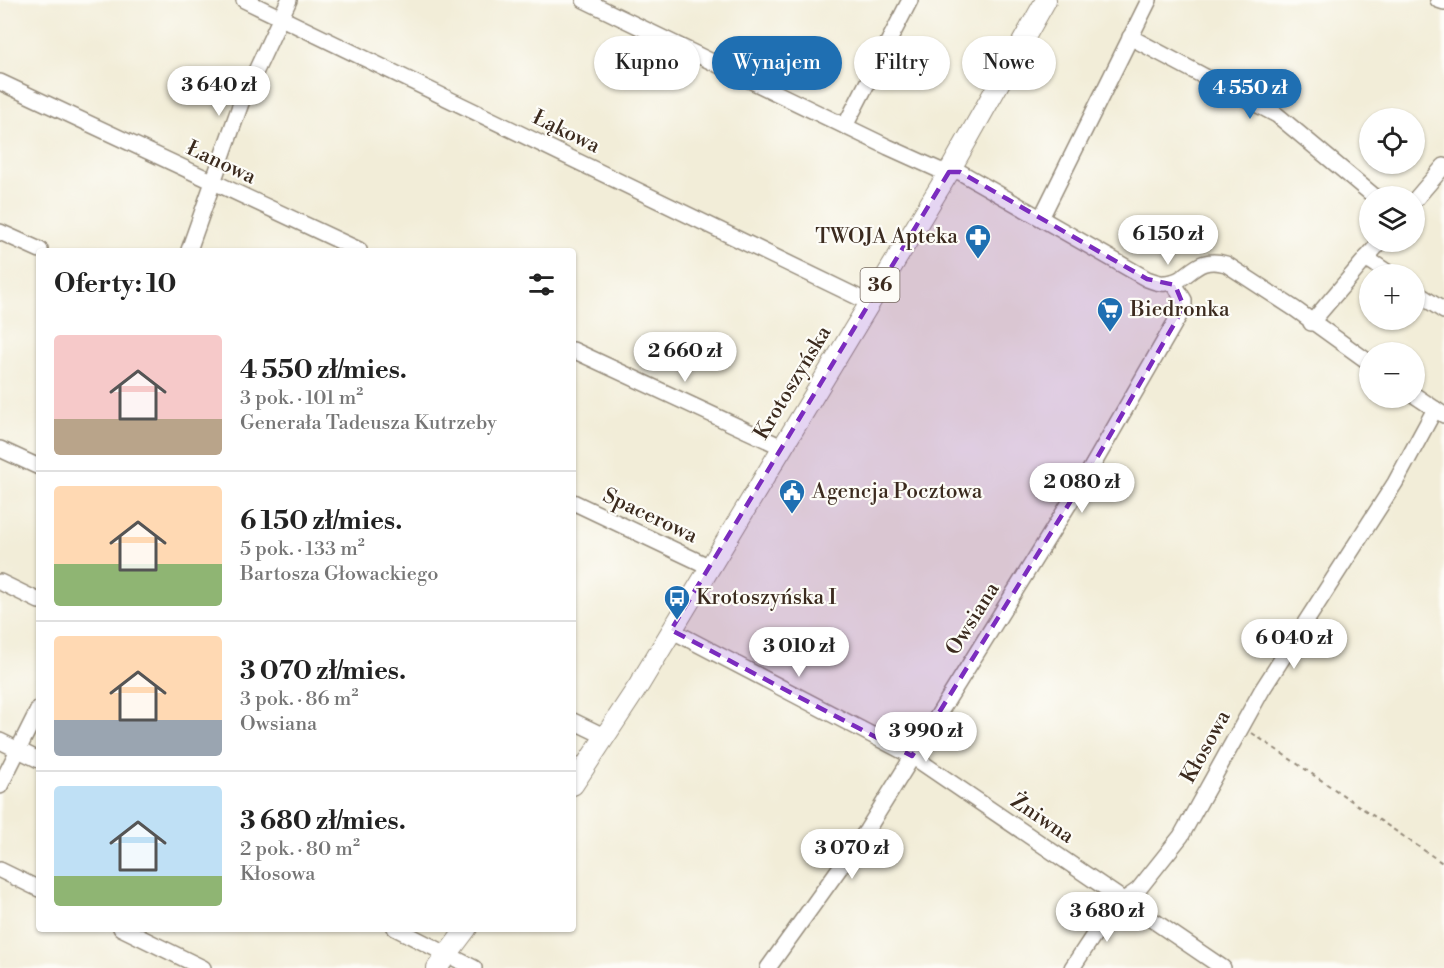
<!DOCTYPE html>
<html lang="pl">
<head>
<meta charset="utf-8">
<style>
	:root { --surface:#fff; --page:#f2f2f2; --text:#222; --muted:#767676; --line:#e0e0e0; --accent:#1f6fb2 }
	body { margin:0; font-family:"Libre Bodoni",serif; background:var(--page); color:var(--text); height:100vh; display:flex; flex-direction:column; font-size:22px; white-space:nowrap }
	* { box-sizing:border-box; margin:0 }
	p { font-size:20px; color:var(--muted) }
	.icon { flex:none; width:33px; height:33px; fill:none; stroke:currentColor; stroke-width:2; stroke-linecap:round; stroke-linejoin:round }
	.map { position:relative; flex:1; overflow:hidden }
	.sheet { position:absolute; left:36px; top:248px; width:540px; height:684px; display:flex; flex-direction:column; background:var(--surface); border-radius:6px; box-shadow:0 2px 4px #0004 }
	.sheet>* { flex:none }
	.guide { position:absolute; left:594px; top:36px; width:570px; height:54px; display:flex; gap:12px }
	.buttons { position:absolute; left:1359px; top:108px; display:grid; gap:12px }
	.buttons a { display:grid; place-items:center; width:66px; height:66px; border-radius:50%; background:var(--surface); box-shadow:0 2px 4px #0004; font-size:30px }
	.price { position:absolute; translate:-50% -51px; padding:0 14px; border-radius:21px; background:#fff; color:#222; font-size:20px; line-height:39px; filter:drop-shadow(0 2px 3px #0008) }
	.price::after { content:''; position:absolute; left:50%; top:36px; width:18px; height:14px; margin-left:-9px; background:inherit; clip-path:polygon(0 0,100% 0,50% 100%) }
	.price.on { background:var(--accent); color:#fff }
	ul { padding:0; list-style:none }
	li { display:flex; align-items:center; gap:18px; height:150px; padding:0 18px }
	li+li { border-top:2px solid var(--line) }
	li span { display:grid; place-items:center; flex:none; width:168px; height:120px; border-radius:6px; color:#555 }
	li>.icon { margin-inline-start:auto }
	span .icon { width:72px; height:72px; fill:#fffc; stroke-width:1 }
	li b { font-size:26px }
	h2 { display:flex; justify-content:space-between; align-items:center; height:72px; padding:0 18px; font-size:26px }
	.tag { padding:0 21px; border-radius:27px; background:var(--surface); box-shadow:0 2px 4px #0004; font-size:21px; line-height:54px }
	.tag.on { background:var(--accent); color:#fff }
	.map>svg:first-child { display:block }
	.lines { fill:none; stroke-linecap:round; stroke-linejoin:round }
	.minor-casing { stroke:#968c7b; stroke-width:18 }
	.major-casing { stroke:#968c7b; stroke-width:22 }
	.path { stroke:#968c7b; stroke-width:2; stroke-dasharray:4.5 4.5; stroke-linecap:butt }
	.minor { stroke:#fff; stroke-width:15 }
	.major { stroke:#fff; stroke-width:20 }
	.marked { fill:#7b2cbf; fill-opacity:0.2; stroke:#7b2cbf; stroke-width:4.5; stroke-dasharray:12 8; stroke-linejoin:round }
	.labels { text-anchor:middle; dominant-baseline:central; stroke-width:4.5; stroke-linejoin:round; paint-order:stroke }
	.shield { fill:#fdfcf7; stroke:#75695f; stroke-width:1.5 }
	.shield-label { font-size:20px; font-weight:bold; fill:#3b2a1e }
	.street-label { font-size:21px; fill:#3b2a1e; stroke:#fdfcf7 }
	.poi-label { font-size:21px; fill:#3b2a1e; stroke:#fdfcf7; text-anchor:start }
</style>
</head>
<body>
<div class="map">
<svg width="1444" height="968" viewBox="0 0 1444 968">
	<rect width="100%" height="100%" fill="#fdfcf7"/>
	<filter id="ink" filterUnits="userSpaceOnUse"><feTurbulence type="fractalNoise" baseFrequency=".0167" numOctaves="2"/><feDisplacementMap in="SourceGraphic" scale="12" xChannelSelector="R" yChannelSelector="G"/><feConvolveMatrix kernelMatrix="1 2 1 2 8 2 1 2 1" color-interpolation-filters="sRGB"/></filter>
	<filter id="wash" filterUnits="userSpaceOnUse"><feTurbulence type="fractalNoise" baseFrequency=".008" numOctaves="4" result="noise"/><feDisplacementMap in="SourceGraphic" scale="24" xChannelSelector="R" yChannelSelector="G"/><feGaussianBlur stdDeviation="1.35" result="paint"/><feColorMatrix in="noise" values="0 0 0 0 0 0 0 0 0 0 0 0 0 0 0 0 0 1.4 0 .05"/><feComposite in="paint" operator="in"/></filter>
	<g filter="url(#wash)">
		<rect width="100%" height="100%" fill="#f2edd8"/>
	</g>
	<g filter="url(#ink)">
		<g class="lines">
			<!-- minor casing -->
			<g class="minor-casing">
				<g id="minor">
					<polyline points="244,0 870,303"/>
					<path d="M584,0L888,147L939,170L960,172L1147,279C1153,281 1159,284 1165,283C1190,283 1193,254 1226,264L1295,309L1370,363"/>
					<polyline points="1438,0 1444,2"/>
					<polyline points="1130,37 1277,115 1374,196"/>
					<polyline points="0,82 359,250"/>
					<polyline points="845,126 910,0"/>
					<polyline points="1414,201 1444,166"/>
					<polyline points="1041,218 1149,0"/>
					<polyline points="0,232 40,250"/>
					<polyline points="189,250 241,103 289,0"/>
					<polyline points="1366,258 1390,274"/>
					<polyline points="1414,291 1444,311"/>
					<polyline points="1311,323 1380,242"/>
					<polyline points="573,350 782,447"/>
					<polyline points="1414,395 1444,415"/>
					<polyline points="0,449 39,467"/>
					<polyline points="573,502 710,567"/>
					<polyline points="0,582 39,601"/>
					<polyline points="671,630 912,756 1223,968"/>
					<polyline points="573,721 606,737"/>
					<polyline points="0,741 39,760"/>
					<polyline points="0,786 39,708"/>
					<polyline points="0,870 39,889"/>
					<polyline points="121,928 203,968"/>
					<polyline points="395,928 474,968"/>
					<polyline points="768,968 867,830 1090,470 1184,307 1184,300 1173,282"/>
					<polyline points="1072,968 1111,909 1138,890 1181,836 1262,690 1395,483 1435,409"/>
				</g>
			</g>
			<!-- major casing -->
			<g class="major-casing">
				<g id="major">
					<polyline points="573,785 639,685 949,172 1046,0"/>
					<polyline points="437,968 467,928"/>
				</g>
			</g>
			<!-- path -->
			<polyline class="path" points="1252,733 1444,864"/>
			<!-- minor -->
			<use href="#minor" class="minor"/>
			<!-- major -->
			<use href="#major" class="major"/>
		</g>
	</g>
	<!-- marked area -->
	<path class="marked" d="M949,172H960L1147,279L1175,285L1184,307L1090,470L912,756L671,630Z"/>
	<!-- icons -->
	<defs>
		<g id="pharmacy-pin" transform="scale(1.35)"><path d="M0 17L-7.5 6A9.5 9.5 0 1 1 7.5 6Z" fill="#1f6fb2" stroke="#fdfcf7"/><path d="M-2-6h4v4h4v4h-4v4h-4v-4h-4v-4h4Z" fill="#fff"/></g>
		<g id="supermarket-pin" transform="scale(1.35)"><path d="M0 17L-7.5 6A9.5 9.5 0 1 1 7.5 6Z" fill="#1f6fb2" stroke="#fdfcf7"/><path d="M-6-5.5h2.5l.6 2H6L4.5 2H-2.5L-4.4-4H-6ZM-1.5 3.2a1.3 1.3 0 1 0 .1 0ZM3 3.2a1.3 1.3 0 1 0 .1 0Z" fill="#fff"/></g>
		<g id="civic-pin" transform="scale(1.35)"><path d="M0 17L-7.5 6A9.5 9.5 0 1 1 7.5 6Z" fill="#1f6fb2" stroke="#fdfcf7"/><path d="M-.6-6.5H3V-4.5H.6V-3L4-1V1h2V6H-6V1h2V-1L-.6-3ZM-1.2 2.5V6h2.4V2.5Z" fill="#fff"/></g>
		<g id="bus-pin" transform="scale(1.35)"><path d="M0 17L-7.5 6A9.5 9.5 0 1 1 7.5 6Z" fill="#1f6fb2" stroke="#fdfcf7"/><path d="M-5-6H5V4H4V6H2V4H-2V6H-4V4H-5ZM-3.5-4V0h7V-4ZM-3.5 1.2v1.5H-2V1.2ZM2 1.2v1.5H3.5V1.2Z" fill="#fff"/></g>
	</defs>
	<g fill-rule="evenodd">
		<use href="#pharmacy-pin" x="978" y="237"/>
		<use href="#supermarket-pin" x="1110" y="310"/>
		<use href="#civic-pin" x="792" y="492"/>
		<use href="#bus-pin" x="677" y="598"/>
	</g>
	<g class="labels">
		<!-- shield labels -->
		<rect class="shield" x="860.5" y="268" width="39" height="34" rx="4.5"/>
		<g class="shield-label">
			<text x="880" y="285">36</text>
		</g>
		<!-- street labels -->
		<g class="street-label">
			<text transform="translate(566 132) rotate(26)">Łąkowa</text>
			<text transform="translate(221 163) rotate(25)">Łanowa</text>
			<text transform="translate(793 383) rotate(-59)">Krotoszyńska</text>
			<text transform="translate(650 516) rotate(25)">Spacerowa</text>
			<text transform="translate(973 619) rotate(-58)">Owsiana</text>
			<text transform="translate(1206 747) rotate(-61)">Kłosowa</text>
			<text transform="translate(1042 819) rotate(34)">Żniwna</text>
		</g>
		<!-- poi labels -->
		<g class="poi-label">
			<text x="958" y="237" text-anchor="end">TWOJA Apteka</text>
			<text x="1130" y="310">Biedronka</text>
			<text x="812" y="492">Agencja Pocztowa</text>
			<text x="696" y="598">Krotoszyńska I</text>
		</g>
	</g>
</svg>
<div class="buttons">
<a><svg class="icon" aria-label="locate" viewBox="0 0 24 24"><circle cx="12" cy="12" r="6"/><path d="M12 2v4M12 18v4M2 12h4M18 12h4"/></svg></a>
<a><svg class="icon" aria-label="layers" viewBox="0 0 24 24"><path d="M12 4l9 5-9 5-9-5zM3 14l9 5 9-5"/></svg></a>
<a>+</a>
<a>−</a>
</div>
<b class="price" style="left:219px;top:117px">3 640 zł</b>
<b class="price on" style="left:1250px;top:120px">4 550 zł</b>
<b class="price" style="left:1168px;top:266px">6 150 zł</b>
<b class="price" style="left:685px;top:383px">2 660 zł</b>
<b class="price" style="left:1082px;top:514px">2 080 zł</b>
<b class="price" style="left:1294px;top:670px">6 040 zł</b>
<b class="price" style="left:799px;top:678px">3 010 zł</b>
<b class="price" style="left:926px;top:763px">3 990 zł</b>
<b class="price" style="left:852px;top:880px">3 070 zł</b>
<b class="price" style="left:1107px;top:943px">3 680 zł</b>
<div class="guide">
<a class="tag">Kupno</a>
<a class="tag on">Wynajem</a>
<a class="tag">Filtry</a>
<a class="tag">Nowe</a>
</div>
<section class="sheet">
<h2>Oferty: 10<svg class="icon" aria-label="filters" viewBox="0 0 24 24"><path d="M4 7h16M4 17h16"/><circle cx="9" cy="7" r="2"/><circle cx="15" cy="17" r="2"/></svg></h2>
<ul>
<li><span style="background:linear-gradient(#f6c9c9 70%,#b9a48a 0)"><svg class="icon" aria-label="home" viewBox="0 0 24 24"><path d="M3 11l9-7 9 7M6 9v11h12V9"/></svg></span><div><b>4 550 zł/mies.</b><p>3 pok. · 101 m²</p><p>Generała Tadeusza Kutrzeby</p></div></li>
<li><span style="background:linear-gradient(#ffd9b3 65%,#8fb573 0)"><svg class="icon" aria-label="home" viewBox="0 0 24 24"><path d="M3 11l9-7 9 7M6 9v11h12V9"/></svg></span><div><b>6 150 zł/mies.</b><p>5 pok. · 133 m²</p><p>Bartosza Głowackiego</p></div></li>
<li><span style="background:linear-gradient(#ffd9b3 70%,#9aa5b1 0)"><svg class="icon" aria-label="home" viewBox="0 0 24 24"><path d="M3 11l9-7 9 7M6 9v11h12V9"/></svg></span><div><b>3 070 zł/mies.</b><p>3 pok. · 86 m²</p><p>Owsiana</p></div></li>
<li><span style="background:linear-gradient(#bfe0f5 75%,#8fb573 0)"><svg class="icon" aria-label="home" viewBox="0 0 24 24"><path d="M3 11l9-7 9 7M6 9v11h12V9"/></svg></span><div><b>3 680 zł/mies.</b><p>2 pok. · 80 m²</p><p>Kłosowa</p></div></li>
</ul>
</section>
</div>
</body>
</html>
